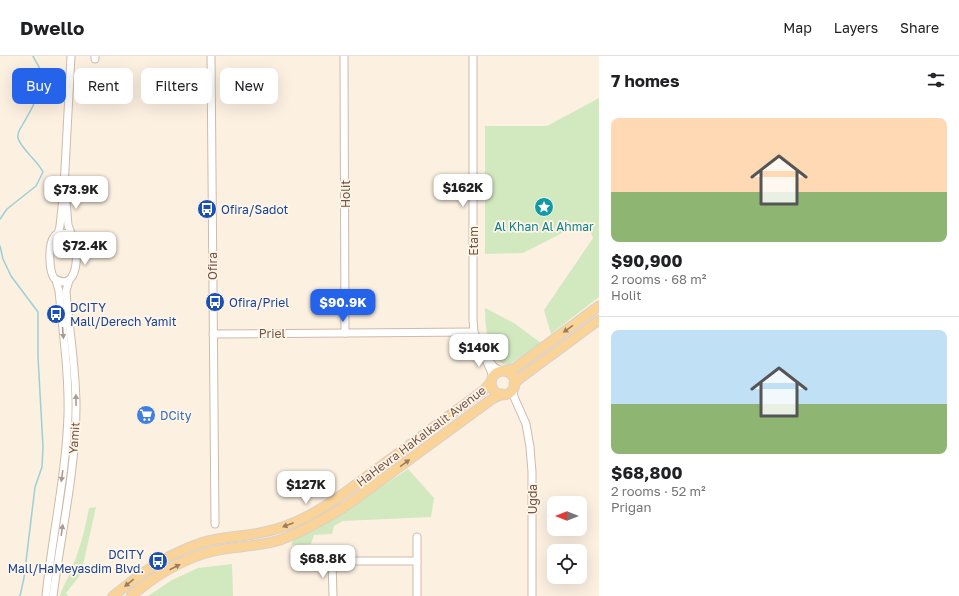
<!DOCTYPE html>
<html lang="en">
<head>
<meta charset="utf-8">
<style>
	:root { --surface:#fff; --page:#f6f6f6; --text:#202124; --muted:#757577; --line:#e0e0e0; --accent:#2563eb }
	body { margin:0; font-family:"Golos Text",sans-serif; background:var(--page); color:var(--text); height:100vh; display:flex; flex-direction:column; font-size:15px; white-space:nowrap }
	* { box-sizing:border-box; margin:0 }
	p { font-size:13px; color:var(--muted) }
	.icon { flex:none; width:22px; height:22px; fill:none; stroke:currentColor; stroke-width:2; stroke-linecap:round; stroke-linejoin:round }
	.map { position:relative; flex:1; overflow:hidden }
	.details { display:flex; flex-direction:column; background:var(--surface); width:360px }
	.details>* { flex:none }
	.hud { position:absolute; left:12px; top:12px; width:380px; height:36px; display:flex; gap:8px }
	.needle { width:26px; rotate:270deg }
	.buttons { position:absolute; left:547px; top:440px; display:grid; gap:8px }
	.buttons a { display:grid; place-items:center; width:40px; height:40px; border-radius:8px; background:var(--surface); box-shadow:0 4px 16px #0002; font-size:20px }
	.price { position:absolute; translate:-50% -34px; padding:0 9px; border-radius:8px; background:#fff; color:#222; font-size:13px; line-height:26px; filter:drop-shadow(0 1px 2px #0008) }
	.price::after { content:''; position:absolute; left:50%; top:24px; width:12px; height:9px; margin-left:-6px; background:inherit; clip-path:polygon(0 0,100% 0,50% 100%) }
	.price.on { background:var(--accent); color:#fff }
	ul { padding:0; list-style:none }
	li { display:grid; align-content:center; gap:8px; height:212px; padding:0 12px }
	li+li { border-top:1px solid var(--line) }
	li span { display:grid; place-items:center; height:124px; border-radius:8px; color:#555 }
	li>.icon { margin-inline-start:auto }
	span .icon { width:72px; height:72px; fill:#fffc; stroke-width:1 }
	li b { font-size:17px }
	h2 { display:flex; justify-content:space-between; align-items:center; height:48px; padding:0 12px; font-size:17px }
	.chip { padding:0 14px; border-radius:8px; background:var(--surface); box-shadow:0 4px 16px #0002; font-size:14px; line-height:36px }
	.chip.on { background:var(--accent); color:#fff }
	header { display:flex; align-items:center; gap:24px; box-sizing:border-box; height:56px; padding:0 20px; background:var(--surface); border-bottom:1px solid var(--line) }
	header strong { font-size:19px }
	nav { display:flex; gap:22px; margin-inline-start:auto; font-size:14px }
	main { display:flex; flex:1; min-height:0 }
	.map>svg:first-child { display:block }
	.green { fill:#d2e9c0 }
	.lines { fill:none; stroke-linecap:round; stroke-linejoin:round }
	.stream { stroke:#9ccfd6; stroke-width:1.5 }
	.minor-casing { stroke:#cfbaab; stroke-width:9 }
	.major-casing { stroke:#d8d0cc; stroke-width:11 }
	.minor { stroke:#fff; stroke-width:7 }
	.major { stroke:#fad399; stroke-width:9 }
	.oneway { fill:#9b7c60 }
	.oneway2 { fill:#aa9a91 }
	.labels { text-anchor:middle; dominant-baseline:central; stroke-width:3.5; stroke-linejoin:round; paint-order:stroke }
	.street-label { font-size:12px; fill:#725648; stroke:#fff5e7 }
	.transit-label { font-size:12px; fill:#164399; stroke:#fff5e7; text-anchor:start }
	.culture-label { font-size:12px; fill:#0d838f; stroke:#fff5e7 }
	.shop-label { font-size:12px; fill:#366cbe; stroke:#fff5e7; text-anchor:start }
</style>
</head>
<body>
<header>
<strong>Dwello</strong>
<nav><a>Map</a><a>Layers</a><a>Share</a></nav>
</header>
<main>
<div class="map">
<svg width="599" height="540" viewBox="0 0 599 540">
	<rect width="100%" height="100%" fill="#fcf0e1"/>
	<!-- green -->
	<g class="green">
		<polygon points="599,42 599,241 551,278 544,254 593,182 586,165 523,197 485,198 485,70 547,70"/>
		<path d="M485,252L514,267L541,287L510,308L507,309L502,308C487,293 485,272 485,252Z"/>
		<polygon points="408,413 434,442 431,461 343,465 334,470 332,478 314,479 311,488 291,489 293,484 322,470"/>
		<path d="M96,451L81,518L66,537L68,540H60C62,532 67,525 70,517C79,496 85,474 89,452Z"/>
		<polygon points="232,508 233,540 148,540 172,524 198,512"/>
	</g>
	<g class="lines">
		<!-- stream -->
		<g class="stream">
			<path d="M0,163L7,153L36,130L43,116C38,105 21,93 18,82C17,76 21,72 23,68C32,52 43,35 41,16C40,11 35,5 33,0"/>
			<polyline points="0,190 3,203 11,220 38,256 38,301 43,391 42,411 35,431 24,522 20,540"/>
		</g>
		<!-- minor casing -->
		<g class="minor-casing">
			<g id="minor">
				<polyline points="211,0 215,468"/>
				<polyline points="344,0 345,277"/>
				<polyline points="473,0 473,263 474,276 491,315 493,322"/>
				<polyline points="95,3 95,0"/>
				<polyline points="66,145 68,169 72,180"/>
				<path d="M59,177L70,178C81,189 79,240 54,222C49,215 48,188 54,181C55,179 57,178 59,177Z"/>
				<polyline points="58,178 60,170 64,132 71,0"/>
				<polyline points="213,278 474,276"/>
				<polyline points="489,305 494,311 501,315"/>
				<polyline points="513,332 514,341 526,368 530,391 532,416 532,540"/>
				<path d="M46,540C52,480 66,420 68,359C69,318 63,276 59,235L56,224"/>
				<path d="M53,540C61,477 76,414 76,350C76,312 69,273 66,235L69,224"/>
				<polyline points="333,540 332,505 417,505"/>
				<polyline points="417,540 417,481"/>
			</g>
		</g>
		<!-- major casing -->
		<g class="major-casing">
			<g id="major">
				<polyline points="505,315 515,312 599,250"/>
				<circle cx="503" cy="327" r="12"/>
				<polyline points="514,328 519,323 599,264"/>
				<path d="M113,540C122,533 131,526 140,519C158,506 179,494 201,487C222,480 244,481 264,476C294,470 319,455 343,438L484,334L491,326"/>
				<path d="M131,540C155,520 183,502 214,495C235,490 258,491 280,484C305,475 327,462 350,447L492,343L502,338"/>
			</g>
		</g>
		<!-- minor -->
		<use href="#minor" class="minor"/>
		<!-- major -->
		<use href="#major" class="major"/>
	</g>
	<!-- one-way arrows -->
	<defs><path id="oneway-solid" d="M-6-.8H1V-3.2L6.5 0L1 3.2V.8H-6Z"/></defs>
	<g class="oneway">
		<use href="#oneway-solid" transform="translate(568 273) rotate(144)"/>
		<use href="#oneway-solid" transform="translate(405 407) rotate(-36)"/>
		<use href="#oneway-solid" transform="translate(288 469) rotate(159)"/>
		<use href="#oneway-solid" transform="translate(175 511) rotate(-28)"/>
		<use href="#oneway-solid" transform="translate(129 527) rotate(141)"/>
	</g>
	<g class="oneway2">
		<use href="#oneway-solid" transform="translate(63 277) rotate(85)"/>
		<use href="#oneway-solid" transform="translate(76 344) rotate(-91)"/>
		<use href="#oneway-solid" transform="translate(62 420) rotate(98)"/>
		<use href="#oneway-solid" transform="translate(62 474) rotate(-82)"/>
	</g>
	<!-- icons -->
	<defs>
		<g id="sight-disc" transform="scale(1)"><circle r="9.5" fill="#0f9aa8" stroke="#fff5e7"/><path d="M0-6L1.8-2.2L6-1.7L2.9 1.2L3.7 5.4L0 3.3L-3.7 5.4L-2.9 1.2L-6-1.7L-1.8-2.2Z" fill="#fff"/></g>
		<g id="bus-disc" transform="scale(1)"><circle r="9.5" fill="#1a4fb4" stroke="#fff5e7"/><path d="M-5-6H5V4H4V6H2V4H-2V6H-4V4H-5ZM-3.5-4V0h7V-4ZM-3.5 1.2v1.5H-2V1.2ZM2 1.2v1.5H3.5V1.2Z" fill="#fff"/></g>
		<g id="supermarket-disc" transform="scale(1)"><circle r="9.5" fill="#3f7fe0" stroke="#fff5e7"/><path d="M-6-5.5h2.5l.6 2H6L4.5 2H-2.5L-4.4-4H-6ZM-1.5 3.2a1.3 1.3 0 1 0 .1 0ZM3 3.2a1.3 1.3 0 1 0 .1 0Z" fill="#fff"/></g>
	</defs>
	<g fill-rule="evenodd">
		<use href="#sight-disc" x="544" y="151"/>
		<use href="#bus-disc" x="207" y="153"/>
		<use href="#bus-disc" x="215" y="246"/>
		<use href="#bus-disc" x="56" y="258"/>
		<use href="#supermarket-disc" x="146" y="359"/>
		<use href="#bus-disc" x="158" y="505"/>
	</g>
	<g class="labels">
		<!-- street labels -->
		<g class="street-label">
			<text transform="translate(345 138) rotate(-90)">Holit</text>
			<text transform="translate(473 185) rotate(-90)">Etam</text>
			<text transform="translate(212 210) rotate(-90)">Ofira</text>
			<text x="272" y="277">Priel</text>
			<text transform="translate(421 380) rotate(-37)">HaHevra HaKalkalit Avenue</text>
			<text transform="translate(74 382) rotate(-86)">Yamit</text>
			<text transform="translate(532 443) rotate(-90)">Ugda</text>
		</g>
		<!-- transit labels -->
		<g class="transit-label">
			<text x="221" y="153">Ofira/Sadot</text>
			<text x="229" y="246">Ofira/Priel</text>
			<text x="70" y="251">DCITY<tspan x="70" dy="14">Mall/Derech Yamit</tspan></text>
			<text x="144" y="498" text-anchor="end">DCITY<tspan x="144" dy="14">Mall/HaMeyasdim Blvd.</tspan></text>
		</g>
		<!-- culture labels -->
		<g class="culture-label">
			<text x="544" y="170">Al Khan Al Ahmar</text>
		</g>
		<!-- shop labels -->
		<g class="shop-label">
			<text x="160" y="359">DCity</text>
		</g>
	</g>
</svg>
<div class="buttons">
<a><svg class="needle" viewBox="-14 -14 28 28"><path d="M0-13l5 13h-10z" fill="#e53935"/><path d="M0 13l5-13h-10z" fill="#757577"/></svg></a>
<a><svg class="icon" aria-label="locate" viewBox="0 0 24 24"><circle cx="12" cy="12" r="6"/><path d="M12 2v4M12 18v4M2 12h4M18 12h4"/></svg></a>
</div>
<b class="price" style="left:463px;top:152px">$162K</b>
<b class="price" style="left:76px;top:154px">$73.9K</b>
<b class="price" style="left:85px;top:210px">$72.4K</b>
<b class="price on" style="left:343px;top:267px">$90.9K</b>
<b class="price" style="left:479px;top:312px">$140K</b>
<b class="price" style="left:306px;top:449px">$127K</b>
<b class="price" style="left:323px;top:523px">$68.8K</b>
<div class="hud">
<a class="chip on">Buy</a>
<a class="chip">Rent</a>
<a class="chip">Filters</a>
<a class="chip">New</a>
</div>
</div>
<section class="details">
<h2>7 homes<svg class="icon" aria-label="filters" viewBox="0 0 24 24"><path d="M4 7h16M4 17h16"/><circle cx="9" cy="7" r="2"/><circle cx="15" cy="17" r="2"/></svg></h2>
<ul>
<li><span style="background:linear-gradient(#ffd9b3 60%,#8fb573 0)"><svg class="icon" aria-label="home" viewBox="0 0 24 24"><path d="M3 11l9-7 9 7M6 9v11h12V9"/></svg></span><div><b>$90,900</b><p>2 rooms · 68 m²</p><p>Holit</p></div></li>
<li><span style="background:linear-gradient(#bfe0f5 60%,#8fb573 0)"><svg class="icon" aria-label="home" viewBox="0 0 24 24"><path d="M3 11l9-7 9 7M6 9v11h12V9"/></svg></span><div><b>$68,800</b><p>2 rooms · 52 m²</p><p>Prigan</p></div></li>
</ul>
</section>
</main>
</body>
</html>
